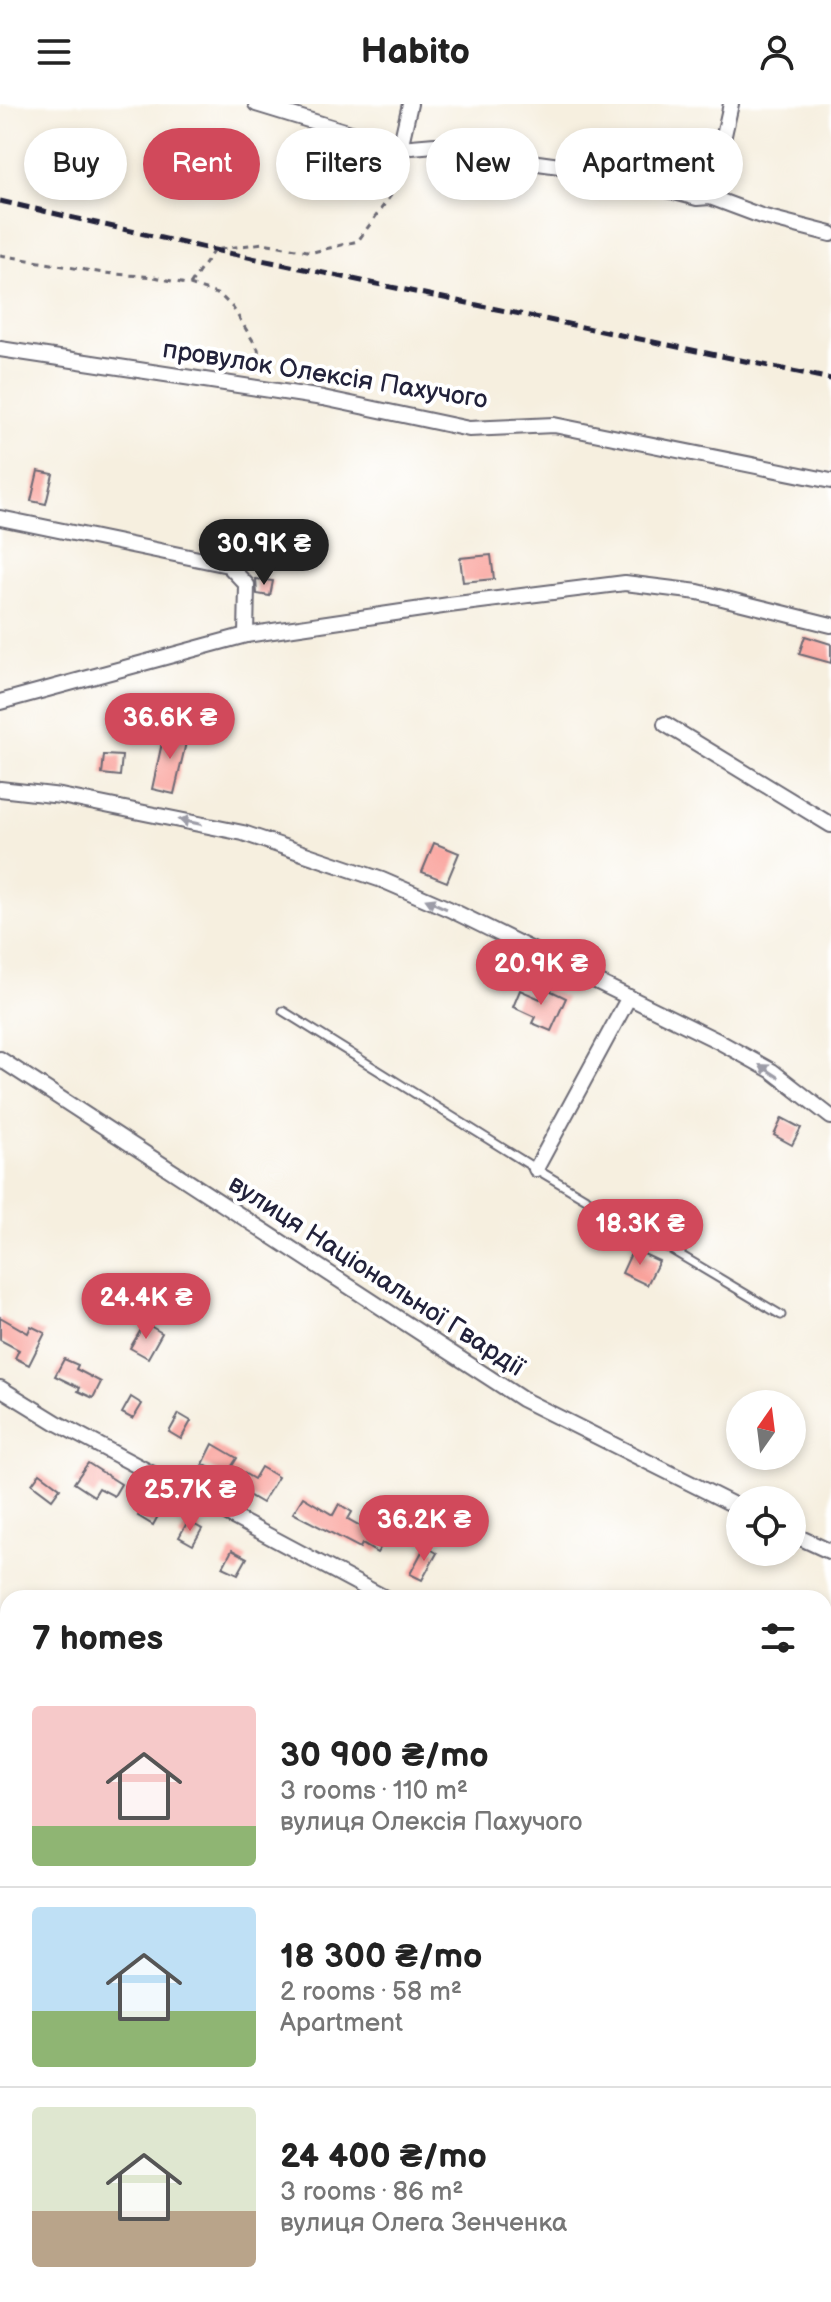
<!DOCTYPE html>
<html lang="en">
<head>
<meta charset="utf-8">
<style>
	:root { --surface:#fff; --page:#f2f2f2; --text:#222; --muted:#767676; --line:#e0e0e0; --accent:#d1495b }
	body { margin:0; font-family:"Balsamiq Sans",sans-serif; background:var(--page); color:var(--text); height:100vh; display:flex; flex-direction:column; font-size:30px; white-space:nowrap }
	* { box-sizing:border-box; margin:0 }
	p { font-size:26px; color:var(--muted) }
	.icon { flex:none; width:44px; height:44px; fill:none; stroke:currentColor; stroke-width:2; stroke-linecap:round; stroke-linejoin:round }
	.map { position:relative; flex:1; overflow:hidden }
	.sheet { position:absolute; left:0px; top:1486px; width:832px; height:712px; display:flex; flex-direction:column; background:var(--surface); border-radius:24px 24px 0 0; box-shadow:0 4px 12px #0003 }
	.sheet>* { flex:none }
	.hud { position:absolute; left:24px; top:24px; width:784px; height:72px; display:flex; gap:16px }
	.needle { width:52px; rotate:14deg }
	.controls { position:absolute; left:726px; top:1286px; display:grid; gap:16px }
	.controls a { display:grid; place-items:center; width:80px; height:80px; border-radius:50%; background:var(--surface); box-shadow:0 4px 12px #0003; font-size:40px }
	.price { position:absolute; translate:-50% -68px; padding:0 18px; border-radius:28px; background:var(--accent); color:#fff; font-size:26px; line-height:52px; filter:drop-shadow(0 2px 4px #0008) }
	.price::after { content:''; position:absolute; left:50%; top:48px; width:24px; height:18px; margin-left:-12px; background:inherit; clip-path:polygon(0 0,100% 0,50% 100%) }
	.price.on { background:#222; color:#fff }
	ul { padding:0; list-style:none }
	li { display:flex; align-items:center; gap:24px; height:200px; padding:0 32px }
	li+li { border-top:2px solid var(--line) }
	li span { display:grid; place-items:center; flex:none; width:224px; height:160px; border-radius:8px; color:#555 }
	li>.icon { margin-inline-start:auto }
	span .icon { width:96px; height:96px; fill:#fffc; stroke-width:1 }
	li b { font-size:34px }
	h2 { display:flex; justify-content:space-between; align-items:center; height:96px; padding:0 32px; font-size:34px }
	.chip { padding:0 28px; border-radius:36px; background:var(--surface); box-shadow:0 4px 12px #0003; font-size:28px; line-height:72px }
	.chip.on { background:var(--accent); color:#fff }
	header { display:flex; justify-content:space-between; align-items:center; height:104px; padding:0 32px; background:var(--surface); font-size:36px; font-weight:700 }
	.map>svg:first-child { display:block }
	.building { fill:#f9a39c }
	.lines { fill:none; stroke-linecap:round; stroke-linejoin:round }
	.lane-casing { stroke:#6c6a74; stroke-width:11 }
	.street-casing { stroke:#6c6a74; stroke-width:18 }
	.path { stroke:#6c6a74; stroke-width:3; stroke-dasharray:6 6; stroke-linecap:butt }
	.lane { stroke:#fff; stroke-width:7 }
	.street { stroke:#fff; stroke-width:14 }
	.rail { stroke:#22223b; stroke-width:5; stroke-dasharray:12 6; stroke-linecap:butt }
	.oneway { fill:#9c9ca7 }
	.labels { text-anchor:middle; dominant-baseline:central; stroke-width:8; stroke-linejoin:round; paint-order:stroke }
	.street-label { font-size:26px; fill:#22223b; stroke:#fff }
</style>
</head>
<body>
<header><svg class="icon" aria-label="menu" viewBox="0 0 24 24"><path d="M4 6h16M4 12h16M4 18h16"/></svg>Habito<svg class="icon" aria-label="person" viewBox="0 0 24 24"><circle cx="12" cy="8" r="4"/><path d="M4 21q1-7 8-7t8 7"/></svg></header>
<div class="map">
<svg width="831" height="2198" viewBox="0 0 831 2198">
	<rect width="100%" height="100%" fill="#fff"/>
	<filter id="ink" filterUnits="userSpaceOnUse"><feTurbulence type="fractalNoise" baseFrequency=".0125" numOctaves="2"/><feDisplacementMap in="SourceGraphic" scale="16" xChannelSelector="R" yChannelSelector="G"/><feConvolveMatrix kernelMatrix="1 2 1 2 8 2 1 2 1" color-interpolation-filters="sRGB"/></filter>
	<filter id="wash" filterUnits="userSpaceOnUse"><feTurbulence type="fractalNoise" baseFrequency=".006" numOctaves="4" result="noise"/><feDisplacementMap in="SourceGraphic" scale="32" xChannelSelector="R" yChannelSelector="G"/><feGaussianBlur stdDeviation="1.8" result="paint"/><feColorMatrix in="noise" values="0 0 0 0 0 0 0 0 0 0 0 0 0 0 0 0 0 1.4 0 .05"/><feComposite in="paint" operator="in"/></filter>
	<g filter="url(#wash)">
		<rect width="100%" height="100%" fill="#f6efdf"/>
		<g id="blocks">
			<!-- building -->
			<g class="building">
				<polygon points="38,367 53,370 46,400 31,397"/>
				<polygon points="491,451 494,475 463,478 460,454"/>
				<polygon points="256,475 273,477 270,492 257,490"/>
				<polygon points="805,532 831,540 831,559 799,550"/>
				<polygon points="165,625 188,630 174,690 152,685"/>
				<polygon points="104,651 122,652 120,672 102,670"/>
				<polygon points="434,739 459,749 447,778 422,768"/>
				<polygon points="545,884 566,894 551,927 532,919 535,913 513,903 520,886 540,895"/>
				<polygon points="782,1014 801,1024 792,1041 774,1031"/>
				<polygon points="633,1145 659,1157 647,1181 622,1169"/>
				<polygon points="0,1213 28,1229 31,1222 45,1229 29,1261 15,1254 19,1246 0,1236"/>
				<polygon points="145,1219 162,1229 148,1254 130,1244"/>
				<polygon points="64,1255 78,1261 76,1265 101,1278 93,1294 78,1287 80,1284 55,1272"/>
				<polygon points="131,1293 142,1300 133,1315 122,1309"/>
				<polygon points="179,1310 191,1317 181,1335 169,1328"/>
				<polygon points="213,1340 237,1354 232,1362 254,1375 261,1363 278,1373 262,1399 228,1379 230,1375 203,1360"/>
				<polygon points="88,1359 121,1380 114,1392 99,1384 94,1392 74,1379"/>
				<polygon points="40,1369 60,1384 52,1395 32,1380"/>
				<polygon points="303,1393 333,1411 339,1400 352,1408 348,1415 375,1430 380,1421 391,1427 377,1449 362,1440 360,1444 293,1409"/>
				<polygon points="149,1395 163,1403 153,1421 138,1412"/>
				<polygon points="188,1417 202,1425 193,1441 179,1433"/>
				<polygon points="425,1442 437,1449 422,1476 410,1470"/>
				<polygon points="232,1446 247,1454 238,1470 223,1463"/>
			</g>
		</g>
	</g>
	<g filter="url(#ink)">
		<use href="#blocks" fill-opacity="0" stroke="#6c6a74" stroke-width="2"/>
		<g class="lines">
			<!-- lane casing -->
			<g class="lane-casing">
				<g id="lane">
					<polyline points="283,907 536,1065 781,1211"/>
					<polyline points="481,2190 491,2198"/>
				</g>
			</g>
			<!-- street casing -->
			<g class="street-casing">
				<g id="street">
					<polyline points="256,0 400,44 435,41 487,52 596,67 697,94 710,93 761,112 831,130"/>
					<polyline points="400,44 410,0"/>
					<polyline points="710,93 731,0"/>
					<polyline points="0,245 323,294 469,325 554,321 831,377"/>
					<polyline points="0,414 228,461 247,481 246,531"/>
					<polyline points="0,598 246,531 449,501 625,479 698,488 831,521"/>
					<polyline points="665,620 831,721"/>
					<polyline points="0,685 61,692 243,729 382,776 449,805 718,937 772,967 831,1013"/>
					<polyline points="0,955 522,1295 740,1404"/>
					<polyline points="536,1065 629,893"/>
					<polyline points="0,1284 57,1319 385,1494"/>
					<polyline points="792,1430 831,1448"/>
					<polyline points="0,1599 8,1604"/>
					<polyline points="824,1708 831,1711"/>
					<polyline points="824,2019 831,2023"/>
					<polyline points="0,2050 8,2055"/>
					<polyline points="272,2190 292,2198"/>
					<polyline points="741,2190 747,2198"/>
					<polyline points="54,2198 59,2190"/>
					<polyline points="399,2198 406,2190"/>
				</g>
			</g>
			<!-- path -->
			<g class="path">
				<polyline points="0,151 103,169 154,173 190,181 220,191 233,204 258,245 262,270"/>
				<polyline points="190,181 214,146 263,139 313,148 358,137 399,80 399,59"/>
			</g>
			<!-- lane -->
			<use href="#lane" class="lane"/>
			<!-- street -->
			<use href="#street" class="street"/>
			<!-- rail -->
			<polyline class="rail" points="0,97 214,146 831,275"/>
		</g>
		<!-- one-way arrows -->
		<defs><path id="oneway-solid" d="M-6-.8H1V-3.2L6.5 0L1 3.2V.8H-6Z" transform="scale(2)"/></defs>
		<g class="oneway">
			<use href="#oneway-solid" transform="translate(190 718) rotate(-168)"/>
			<use href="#oneway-solid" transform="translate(436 800) rotate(-156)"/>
			<use href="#oneway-solid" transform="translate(769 967) rotate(-147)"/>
		</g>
	</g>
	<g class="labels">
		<!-- street labels -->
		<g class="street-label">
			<text transform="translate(325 271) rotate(9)">провулок Олексія Пахучого</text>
			<text transform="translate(376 1172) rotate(33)">вулиця Національної Гвардії</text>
		</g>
	</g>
</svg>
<div class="controls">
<a><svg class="needle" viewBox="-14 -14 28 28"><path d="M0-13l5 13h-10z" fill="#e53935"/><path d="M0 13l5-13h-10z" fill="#767676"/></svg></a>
<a><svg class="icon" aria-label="locate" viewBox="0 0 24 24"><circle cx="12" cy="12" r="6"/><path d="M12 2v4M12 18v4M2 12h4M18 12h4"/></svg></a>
</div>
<b class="price on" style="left:264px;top:483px">30.9K ₴</b>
<b class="price" style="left:170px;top:657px">36.6K ₴</b>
<b class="price" style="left:541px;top:903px">20.9K ₴</b>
<b class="price" style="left:640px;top:1163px">18.3K ₴</b>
<b class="price" style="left:146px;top:1237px">24.4K ₴</b>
<b class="price" style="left:190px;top:1429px">25.7K ₴</b>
<b class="price" style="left:424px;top:1459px">36.2K ₴</b>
<div class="hud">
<a class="chip">Buy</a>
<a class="chip on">Rent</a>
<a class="chip">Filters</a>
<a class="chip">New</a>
<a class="chip">Apartment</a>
</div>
<section class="sheet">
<h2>7 homes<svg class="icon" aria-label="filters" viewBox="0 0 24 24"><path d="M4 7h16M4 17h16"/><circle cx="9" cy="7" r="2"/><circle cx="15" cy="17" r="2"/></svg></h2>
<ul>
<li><span style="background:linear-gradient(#f6c9c9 75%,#8fb573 0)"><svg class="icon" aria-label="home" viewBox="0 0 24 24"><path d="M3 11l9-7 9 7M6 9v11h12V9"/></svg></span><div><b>30 900 ₴/mo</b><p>3 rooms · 110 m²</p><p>вулиця Олексія Пахучого</p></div></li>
<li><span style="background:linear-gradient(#bfe0f5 65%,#8fb573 0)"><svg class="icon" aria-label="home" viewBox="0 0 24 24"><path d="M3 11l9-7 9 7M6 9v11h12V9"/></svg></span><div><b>18 300 ₴/mo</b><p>2 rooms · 58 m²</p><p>Apartment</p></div></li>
<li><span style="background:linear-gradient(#dfe7d0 65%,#b9a48a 0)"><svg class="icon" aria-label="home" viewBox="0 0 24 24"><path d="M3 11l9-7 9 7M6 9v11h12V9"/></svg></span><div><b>24 400 ₴/mo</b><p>3 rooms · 86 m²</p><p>вулиця Олега Зенченка</p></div></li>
</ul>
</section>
</div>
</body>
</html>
